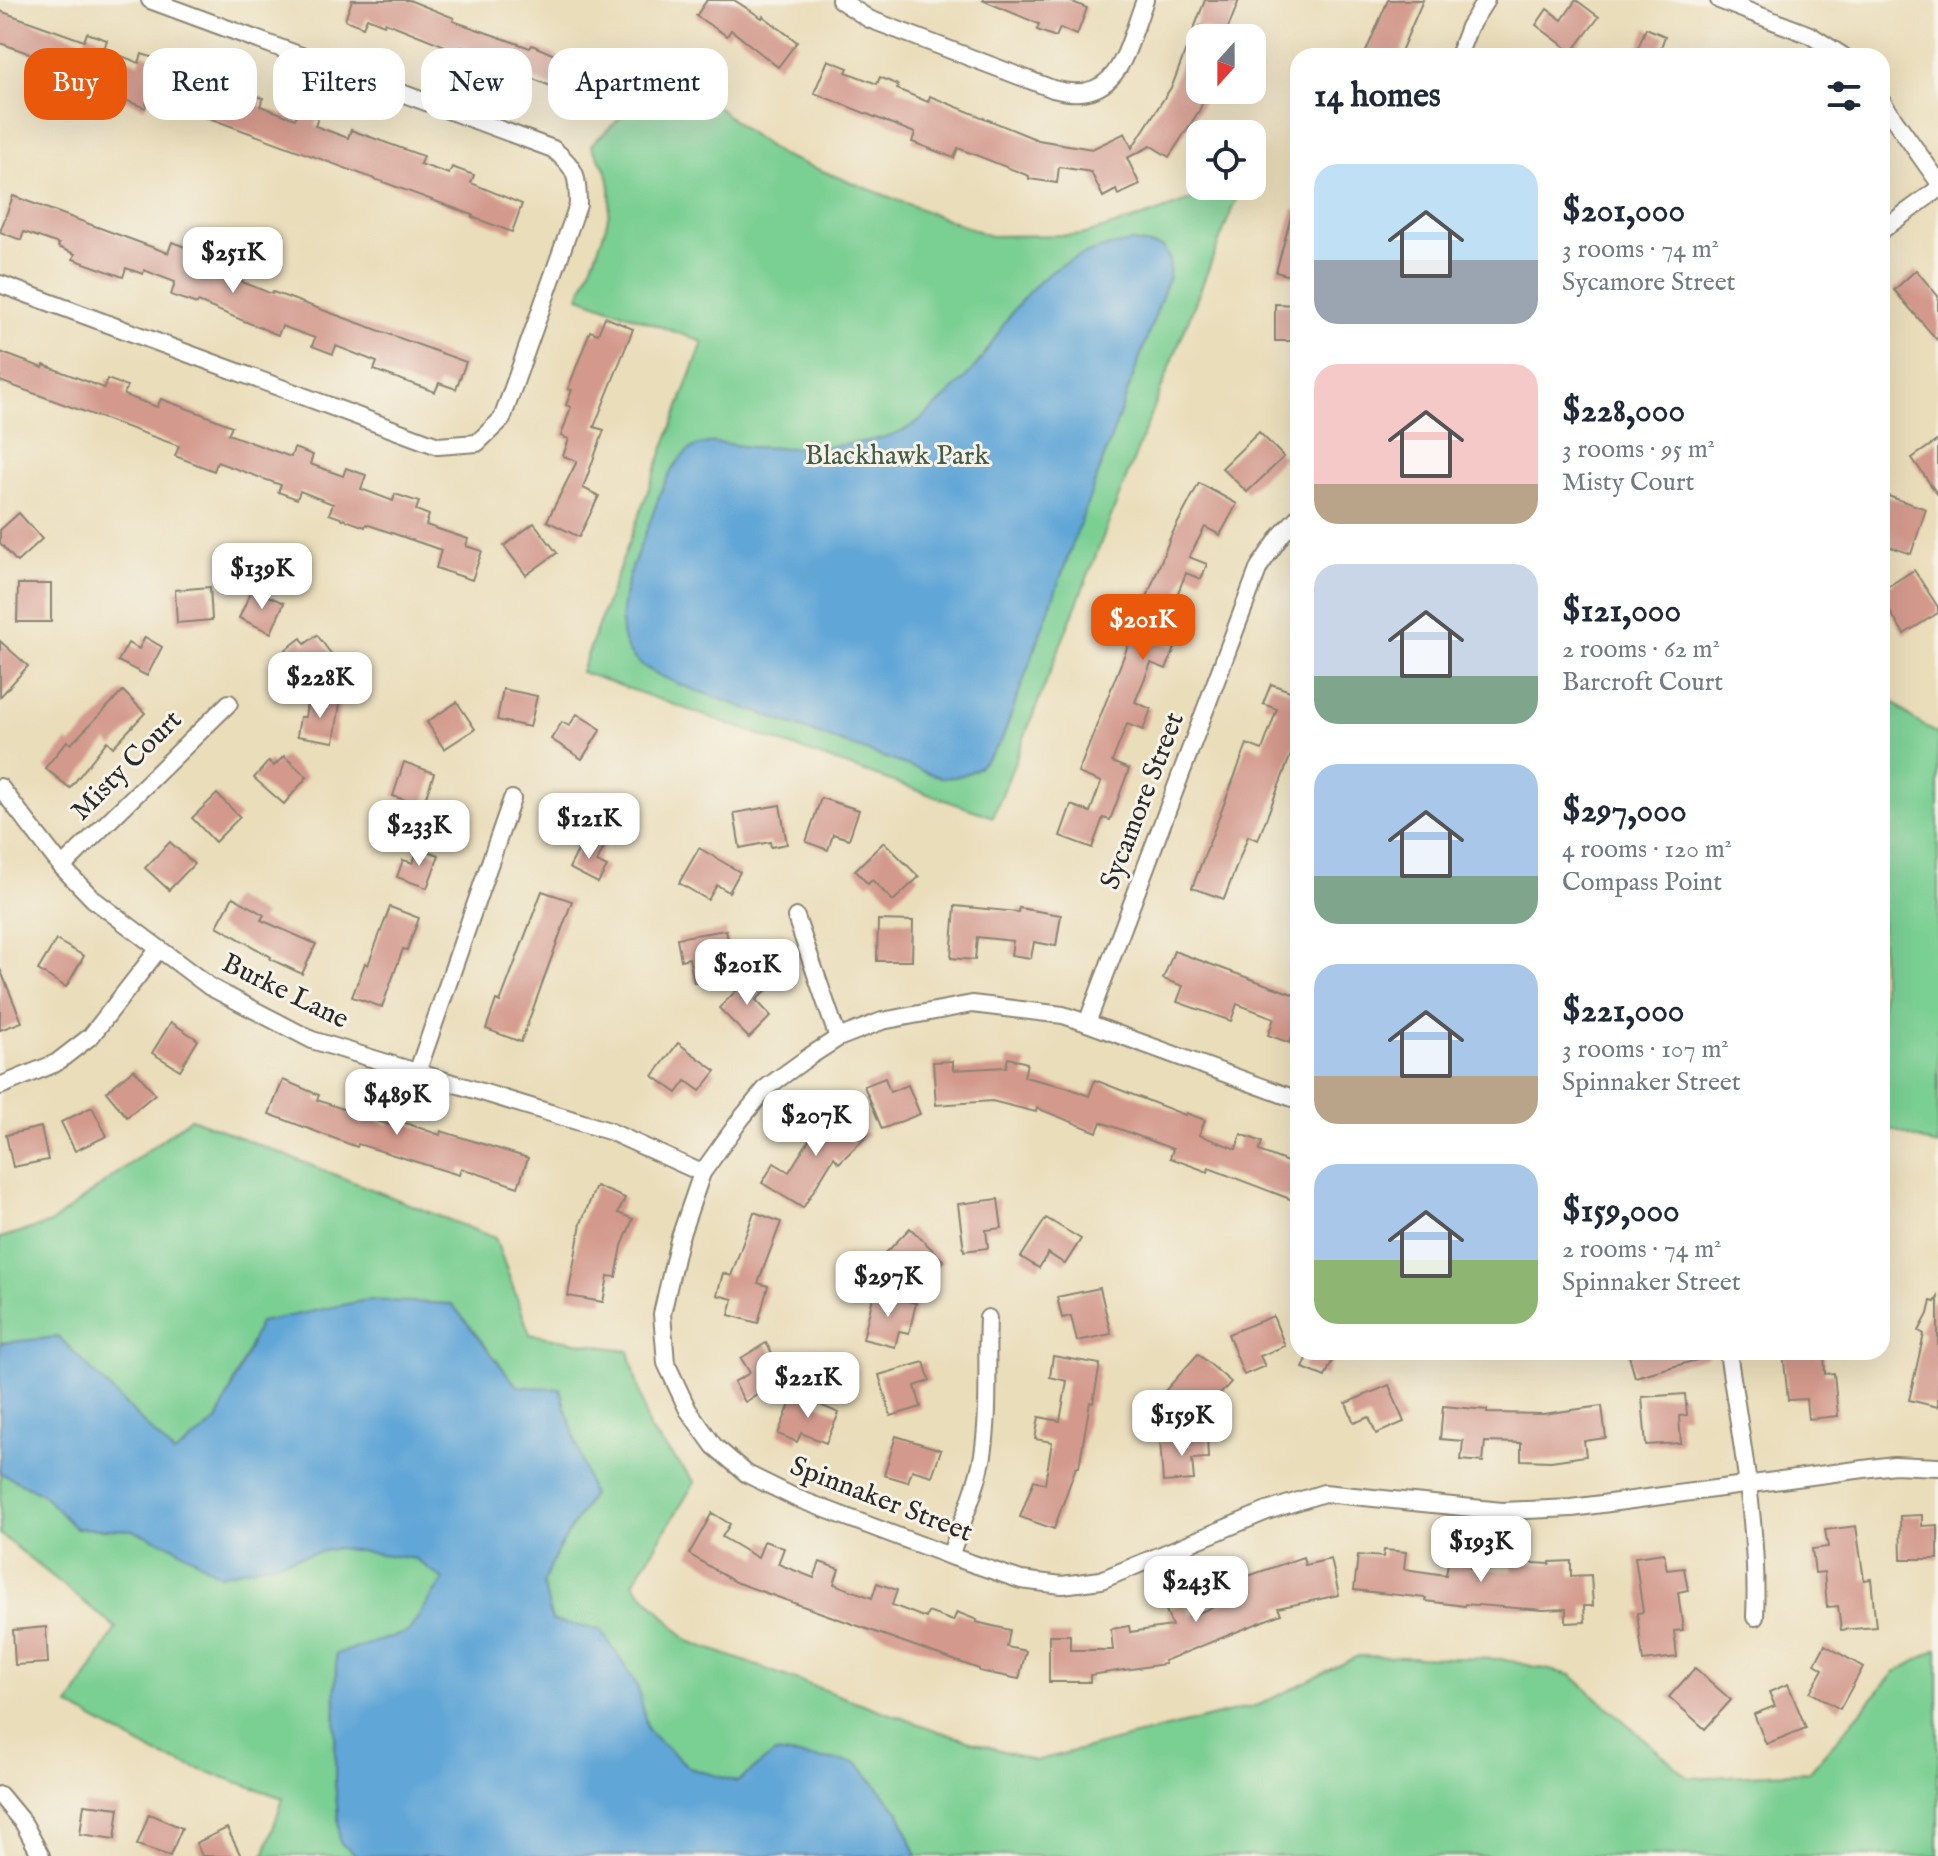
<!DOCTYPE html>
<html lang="en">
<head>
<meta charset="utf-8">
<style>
	:root { --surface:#fff; --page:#f2f2f3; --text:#1f2937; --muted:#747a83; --accent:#ea580c }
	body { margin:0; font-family:"IM FELL English",serif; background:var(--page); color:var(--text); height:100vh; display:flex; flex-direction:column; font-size:30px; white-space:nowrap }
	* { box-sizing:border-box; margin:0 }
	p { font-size:26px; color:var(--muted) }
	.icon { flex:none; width:44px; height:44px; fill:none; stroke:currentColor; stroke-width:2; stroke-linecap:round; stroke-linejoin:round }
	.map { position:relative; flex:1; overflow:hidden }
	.details { position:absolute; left:1290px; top:48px; width:600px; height:1312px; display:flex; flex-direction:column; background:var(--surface); border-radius:24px; box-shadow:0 8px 32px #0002 }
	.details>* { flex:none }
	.banner { position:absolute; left:24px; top:48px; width:760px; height:72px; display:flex; gap:16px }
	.needle { width:52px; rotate:201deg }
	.tools { position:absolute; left:1186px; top:24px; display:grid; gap:16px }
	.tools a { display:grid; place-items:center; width:80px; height:80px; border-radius:16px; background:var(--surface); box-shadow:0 8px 32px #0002; font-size:40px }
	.price { position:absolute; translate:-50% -68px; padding:0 18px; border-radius:16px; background:#fff; color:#222; font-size:26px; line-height:52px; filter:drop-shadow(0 2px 4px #0008) }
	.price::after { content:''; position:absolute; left:50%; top:48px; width:24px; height:18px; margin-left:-12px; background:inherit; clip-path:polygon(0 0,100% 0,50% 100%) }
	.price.selected { background:var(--accent); color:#fff }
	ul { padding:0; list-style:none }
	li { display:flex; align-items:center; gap:24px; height:200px; padding:0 24px }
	li span { display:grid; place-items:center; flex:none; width:224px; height:160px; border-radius:24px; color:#555 }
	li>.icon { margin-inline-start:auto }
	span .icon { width:96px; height:96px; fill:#fffc; stroke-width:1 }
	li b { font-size:34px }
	h2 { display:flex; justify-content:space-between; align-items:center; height:96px; padding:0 24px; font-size:34px }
	.chip { padding:0 28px; border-radius:24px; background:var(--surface); box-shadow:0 8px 32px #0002; font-size:28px; line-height:72px }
	.chip.selected { background:var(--accent); color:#fff }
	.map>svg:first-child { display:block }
	.green { fill:#7acf93; stroke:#527d5f; stroke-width:2 }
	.water { fill:#61a6d7; stroke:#466881; stroke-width:2 }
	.building { fill:#d3998c }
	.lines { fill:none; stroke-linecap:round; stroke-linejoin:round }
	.minor-casing { stroke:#8a8472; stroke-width:20 }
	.minor { stroke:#fff; stroke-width:16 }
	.labels { text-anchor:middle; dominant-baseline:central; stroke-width:6; stroke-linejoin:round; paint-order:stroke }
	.park-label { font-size:28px; fill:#435c4a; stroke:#f7f3e8 }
	.street-label { font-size:28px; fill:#2b2b2b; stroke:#f7f3e8 }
</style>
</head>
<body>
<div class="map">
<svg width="1938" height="1856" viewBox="0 0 1938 1856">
	<rect width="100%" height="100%" fill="#f7f3e8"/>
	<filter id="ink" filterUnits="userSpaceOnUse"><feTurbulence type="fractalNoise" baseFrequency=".0125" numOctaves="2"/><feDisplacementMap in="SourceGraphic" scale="16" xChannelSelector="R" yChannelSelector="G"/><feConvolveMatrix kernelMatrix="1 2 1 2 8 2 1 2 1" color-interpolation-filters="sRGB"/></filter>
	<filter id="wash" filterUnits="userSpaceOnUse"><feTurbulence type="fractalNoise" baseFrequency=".006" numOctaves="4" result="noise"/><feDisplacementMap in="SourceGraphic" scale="32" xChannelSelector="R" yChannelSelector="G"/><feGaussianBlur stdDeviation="1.8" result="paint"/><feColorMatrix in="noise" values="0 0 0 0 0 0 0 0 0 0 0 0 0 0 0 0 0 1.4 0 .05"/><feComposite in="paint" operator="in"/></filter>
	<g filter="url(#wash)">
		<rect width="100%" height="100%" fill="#eaddba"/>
		<!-- green -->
		<g class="green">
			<path d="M673,69L742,128L781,155L990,236L1082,235L1152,214L1228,186H1241L993,817L581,672L703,342L579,297C592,260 620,213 607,173C603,163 596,154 591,145Z"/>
			<polygon points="1882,691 1911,718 1938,734 1938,1146 1882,1126"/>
			<polygon points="191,1118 495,1238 530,1334 629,1351 649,1429 695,1482 633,1583 688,1641 938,1731 1035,1761 1259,1705 1358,1656 1501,1659 1571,1675 1689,1778 1809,1772 1894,1673 1938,1649 1938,1856 264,1856 283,1798 158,1755 69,1706 116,1628 0,1534 0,1238 51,1223"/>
		</g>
		<!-- water -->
		<g class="water">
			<path d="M1132,242L1163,247L1170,260L1169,277L1003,737C988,762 973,778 942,778L678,684C641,667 617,657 622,611C625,579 639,549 651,519C659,496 668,468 688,451C706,436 731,446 752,447C794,449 883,449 917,422C936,407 958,387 974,368C987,353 997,334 1008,318C1040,271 1077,250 1132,242Z"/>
			<polygon points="367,1300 452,1304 517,1386 560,1389 592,1495 558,1550 543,1583 552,1621 601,1630 637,1685 648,1731 690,1768 737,1782 775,1753 857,1763 899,1812 917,1856 358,1856 340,1843 335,1782 336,1654 408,1632 443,1580 416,1559 337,1548 220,1575 175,1547 132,1530 75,1528 41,1493 0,1473 0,1343 59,1337 174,1454 217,1421 260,1322"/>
		</g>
		<g id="blocks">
			<!-- building -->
			<g class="building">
				<polygon points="352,0 409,0 454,18 453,21 530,48 532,45 622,85 610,112 591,103 587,111 570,103 573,95 504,67 500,76 485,70 490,56 462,47 460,52 385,22 384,25 367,18 363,27 345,20"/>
				<polygon points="707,0 734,0 762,18 763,16 797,42 778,67 731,30 727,36 696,16"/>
				<polygon points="982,0 1068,0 1087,8 1077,35 1060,28 1056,37 1037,30 1039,24"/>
				<polygon points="1205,0 1239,0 1225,36 1200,26 1200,90 1208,90 1199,111 1169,157 1151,146 1127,158 1140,185 1118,195 1116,190 1103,197 1091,172 1059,167 1057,183 1029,179 1029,176 958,148 954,158 912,142 915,133 814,93 828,60 848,68 846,72 877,84 880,77 898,85 897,89 928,102 930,96 1038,140 1092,149 1125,133 1132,148 1172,86"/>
				<polygon points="1388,0 1423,0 1399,56 1364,56"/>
				<polygon points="1576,0 1599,17 1572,52 1536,25 1547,9 1562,20"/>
				<polygon points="0,11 84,41 87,33 107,40 104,49 139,63 142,54 163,61 160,69 191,81 194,72 215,80 263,98 260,106 295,119 298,111 318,118 315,126 348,138 351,130 423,156 420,164 449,174 452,167 474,175 471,183 522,204 512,232 472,217 473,215 149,96 145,108 110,94 114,84 0,43"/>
				<polygon points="1646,28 1665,36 1658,56 1635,56"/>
				<polygon points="13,196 168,253 172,242 214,258 210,269 272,294 273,292 466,362 456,389 439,383 435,392 374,370 377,362 336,346 333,354 312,346 315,338 282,326 278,335 198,302 197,304 171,295 175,282 144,270 143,274 126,268 123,277 73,259 75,254 58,247 59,244 24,232 21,240 0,232"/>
				<polygon points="1293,209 1298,210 1298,278 1276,272"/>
				<polygon points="1916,270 1938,296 1938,341 1894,290"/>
				<polygon points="1275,304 1298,305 1298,341 1275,341"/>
				<polygon points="605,317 633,329 594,427 604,430 583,488 599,496 579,537 547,521 577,461 563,456 569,439 561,436 571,407 566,405 572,390 568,389 590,331 598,334"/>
				<polygon points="0,352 43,368 44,365 104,388 107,379 127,386 124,395 157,407 161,399 202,414 232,426 228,434 291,457 294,448 313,455 310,464 343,476 346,468 366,475 361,489 393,501 395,494 419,502 416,510 429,515 426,525 468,539 466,546 482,551 472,580 436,568 441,550 366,524 365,527 329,514 333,504 300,491 297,499 278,492 281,485 217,462 214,471 175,456 179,446 0,381"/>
				<polygon points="1259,432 1284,457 1247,492 1222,468"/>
				<polygon points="1938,440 1938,495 1912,458"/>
				<polygon points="1199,483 1237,504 1220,535 1205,527 1189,557 1207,564 1201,579 1186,573 1158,641 1175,648 1166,669 1151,663 1135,702 1151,709 1143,730 1127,724 1112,762 1129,769 1110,820 1103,818 1092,848 1060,836 1071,805 1090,812 1101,782 1078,773 1171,536"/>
				<polygon points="1882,494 1926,509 1911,554 1882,544"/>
				<polygon points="19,513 42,539 17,562 0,543 0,530"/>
				<polygon points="534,523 557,553 526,575 504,546"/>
				<polygon points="1914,570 1938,607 1938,613 1904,634 1882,599 1882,590"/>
				<polygon points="18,584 51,584 51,622 17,622"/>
				<polygon points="210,587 212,620 177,623 175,590"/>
				<polygon points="252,589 284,603 271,633 239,618"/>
				<polygon points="317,635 335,659 306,680 284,651 301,638 305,644"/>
				<polygon points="145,637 162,647 147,676 118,661 128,643 139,649"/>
				<polygon points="0,641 28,666 0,697"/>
				<polygon points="1271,684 1298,694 1298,736 1258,840 1248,836 1224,899 1192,888 1247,744 1262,750 1277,709 1263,704"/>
				<polygon points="503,689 537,696 530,727 497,720"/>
				<polygon points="123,691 145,713 113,747 107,741 70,788 45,768 67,741 71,744"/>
				<polygon points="308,698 340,703 334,742 297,736 300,717 305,717"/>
				<polygon points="457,702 475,729 444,749 427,722"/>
				<polygon points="577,714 601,729 582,759 551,739 562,722 569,726"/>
				<polygon points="284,756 307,777 284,804 254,778 269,761 274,766"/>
				<polygon points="404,762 434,773 423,806 393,796"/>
				<polygon points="217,794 240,817 215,842 192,818"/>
				<polygon points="821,798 859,810 849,839 833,834 828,850 806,842"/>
				<polygon points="780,805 787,844 771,847 770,842 740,848 734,813"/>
				<polygon points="585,837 604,847 597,862 607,867 598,883 569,868"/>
				<polygon points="170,842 194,864 169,890 145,868"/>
				<polygon points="884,842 919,877 893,901 872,880 868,884 855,870"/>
				<polygon points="418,848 439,855 427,888 397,877 403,860 413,863"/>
				<polygon points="699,848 740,872 729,892 717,885 708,900 679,883"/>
				<polygon points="542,891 572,901 521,1042 486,1029 496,1000 500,1002"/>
				<polygon points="233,897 264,915 261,920 316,944 302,974 270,959 271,957 217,926"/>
				<polygon points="955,906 1018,912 1019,908 1061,915 1056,946 1034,942 1031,958 1011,955 1013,941 977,937 975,960 951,958"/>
				<polygon points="390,907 419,918 407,950 403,949 382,1007 352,997 365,963 368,965"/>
				<polygon points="878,920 913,921 912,961 877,961"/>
				<polygon points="726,930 730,949 723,950 727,978 694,983 689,958 681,960 677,938"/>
				<polygon points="56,940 84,956 66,987 38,970"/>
				<polygon points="1174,951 1298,996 1298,1019 1290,1043 1268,1035 1274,1018 1237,1004 1231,1021 1177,1002 1183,986 1163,979"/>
				<polygon points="0,969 22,1022 0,1030"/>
				<polygon points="752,975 767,990 756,1000 771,1016 749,1038 719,1008"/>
				<polygon points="171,1022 198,1040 180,1070 152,1053"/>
				<polygon points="678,1043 716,1071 700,1091 686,1081 677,1093 653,1076"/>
				<polygon points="1008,1058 1027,1063 1024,1077 1066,1087 1089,1096 1095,1080 1185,1115 1186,1113 1205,1120 1199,1135 1236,1149 1241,1134 1262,1142 1259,1151 1298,1166 1298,1202 1209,1168 1208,1172 1170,1158 1173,1149 1101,1122 1097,1132 1037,1108 1036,1112 992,1101 936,1105 933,1062 953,1061 953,1070 1006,1067"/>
				<polygon points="134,1069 155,1094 127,1117 106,1092"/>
				<polygon points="885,1078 890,1092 908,1085 920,1114 882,1129 864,1086"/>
				<polygon points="283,1080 319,1095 317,1100 389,1125 391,1118 440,1135 441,1131 528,1158 518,1187 461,1168 459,1175 358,1144 357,1147 269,1114"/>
				<polygon points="92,1107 107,1136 75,1151 61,1122"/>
				<polygon points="822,1112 834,1125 847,1113 868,1135 839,1163 834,1157 803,1208 762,1183 774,1163 789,1172 812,1135 806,1128"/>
				<polygon points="41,1127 48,1160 13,1167 6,1135"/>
				<polygon points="596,1186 625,1198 618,1213 633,1219 622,1246 616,1277 608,1276 603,1302 568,1296 581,1223"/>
				<polygon points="998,1199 1002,1228 986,1230 988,1248 964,1251 958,1204"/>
				<polygon points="754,1212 781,1222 758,1283 768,1286 758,1323 729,1315 733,1299 717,1295 723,1273 731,1276"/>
				<polygon points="1046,1218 1081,1239 1065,1264 1048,1253 1039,1268 1021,1257"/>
				<polygon points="910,1228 944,1261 915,1290 882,1257"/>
				<polygon points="1100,1288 1111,1334 1077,1341 1071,1316 1062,1318 1057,1297"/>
				<polygon points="874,1293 916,1303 909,1333 899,1331 895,1347 863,1339"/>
				<polygon points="1938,1297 1938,1407 1909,1400 1924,1334 1919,1331 1928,1314 1931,1301 1935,1302"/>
				<polygon points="1273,1316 1285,1346 1260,1356 1265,1366 1244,1375 1228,1334"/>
				<polygon points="766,1343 787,1378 745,1402 734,1382 750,1373 741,1358"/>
				<polygon points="1310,1352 1336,1352 1325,1377 1303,1368"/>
				<polygon points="1628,1352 1707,1352 1708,1357 1635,1377"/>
				<polygon points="1783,1352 1824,1352 1825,1374 1834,1373 1838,1416 1808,1419 1806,1399 1788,1400"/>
				<polygon points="1198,1354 1231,1382 1199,1418 1166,1390"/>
				<polygon points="1053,1356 1100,1364 1093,1403 1090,1402 1079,1467 1076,1467 1054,1529 1020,1517 1034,1480 1045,1484 1052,1442 1035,1439 1039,1417 1060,1421 1067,1381 1050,1377"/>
				<polygon points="924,1362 930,1381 915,1386 921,1407 891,1416 879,1375"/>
				<polygon points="1389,1385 1404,1422 1376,1434 1369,1417 1354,1423 1346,1403"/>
				<polygon points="794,1394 839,1413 826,1443 801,1433 797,1442 778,1434"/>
				<polygon points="1685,1394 1687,1415 1679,1416 1681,1443 1646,1445 1642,1397"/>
				<polygon points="1443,1406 1487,1410 1487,1413 1543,1414 1602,1406 1606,1438 1584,1441 1586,1456 1551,1461 1521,1460 1521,1443 1485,1442 1483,1462 1461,1460 1463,1441 1440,1439"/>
				<polygon points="896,1436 941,1450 932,1476 912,1470 908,1482 884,1475"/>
				<polygon points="1207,1437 1208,1458 1192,1459 1194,1480 1163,1482 1160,1440"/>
				<polygon points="712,1513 730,1524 722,1537 758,1558 764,1541 784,1548 778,1564 814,1578 820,1562 839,1569 834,1584 872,1598 877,1583 897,1590 892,1605 926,1618 928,1612 953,1621 957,1612 977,1620 976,1622 1010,1630 1007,1647 1026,1651 1019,1679 979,1671 979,1669 735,1582 689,1554"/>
				<polygon points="1922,1515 1922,1526 1938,1525 1938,1559 1901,1559 1900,1516"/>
				<polygon points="1856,1526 1864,1580 1871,1579 1876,1627 1841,1630 1838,1606 1827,1607 1824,1572 1815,1573 1812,1549 1828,1547 1825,1530"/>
				<polygon points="1384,1550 1406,1552 1404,1569 1446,1575 1449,1556 1471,1559 1470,1568 1512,1571 1513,1562 1550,1564 1550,1562 1571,1561 1571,1576 1591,1575 1593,1606 1584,1606 1585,1622 1566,1623 1566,1609 1543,1610 1465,1604 1465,1606 1425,1601 1426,1598 1354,1590 1358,1555 1383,1557"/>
				<polygon points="1664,1553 1667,1570 1684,1568 1688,1590 1678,1592 1683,1630 1674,1631 1677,1657 1643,1661 1637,1613 1643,1612 1635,1557"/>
				<polygon points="1303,1557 1305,1565 1331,1559 1339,1595 1278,1608 1281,1614 1164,1661 1165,1664 1090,1675 1090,1682 1049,1682 1049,1635 1070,1635 1070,1650 1113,1650 1111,1629 1129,1626 1130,1632 1172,1626 1166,1610 1185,1602 1190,1616 1211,1608 1249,1593 1242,1578"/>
				<polygon points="46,1627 48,1663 15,1665 13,1630"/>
				<polygon points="1825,1645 1863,1667 1840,1709 1810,1692 1823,1669 1815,1664"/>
				<polygon points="1695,1668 1731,1700 1705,1729 1669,1697"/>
				<polygon points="1788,1684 1806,1728 1766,1744 1754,1714 1775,1706 1769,1692"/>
				<polygon points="84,1804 119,1808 115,1839 80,1834"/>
				<polygon points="149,1814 182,1828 170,1856 137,1845"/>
				<polygon points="227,1828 241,1856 202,1856 196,1843"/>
			</g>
		</g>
	</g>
	<g filter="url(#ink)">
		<use href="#blocks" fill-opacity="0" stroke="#8a8472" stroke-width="2"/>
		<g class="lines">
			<!-- minor casing -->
			<g class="minor-casing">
				<g id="minor">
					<path d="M840,0L869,19L1053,89C1120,107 1126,49 1145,0"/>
					<polyline points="1719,0 1810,35 1843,56"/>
					<polyline points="1458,56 1469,27 1486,0"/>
					<polyline points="1882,102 1938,181"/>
					<polyline points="1882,230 1938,189"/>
					<path d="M0,284L438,446L477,443L502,419L578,205C578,175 576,168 553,149L150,0"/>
					<polyline points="0,787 62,867 93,899 210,987 312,1040 609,1131 702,1173"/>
					<polyline points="62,867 229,703"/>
					<polyline points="796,917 838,1038"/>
					<polyline points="1087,1023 1259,567 1282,534 1298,517"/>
					<polyline points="417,1073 512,799"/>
					<polyline points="0,1086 56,1063 91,1036 158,950"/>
					<polyline points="1298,1100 1087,1023 1063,1015 972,1004 882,1021 838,1038 810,1056 767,1087 740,1120 702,1173 679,1240 662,1314 666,1363 688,1410 714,1446 747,1474 796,1498 950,1556 1021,1580 1062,1585 1101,1580 1267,1511 1324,1493 1502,1511 1572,1508 1894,1465 1938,1467"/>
					<path d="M1728,1352C1741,1440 1759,1528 1755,1617"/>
					<path d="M950,1556C961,1524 977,1489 983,1455C990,1409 986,1364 988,1318"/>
					<polyline points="0,1795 24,1824 41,1856"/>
				</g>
			</g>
			<!-- minor -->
			<use href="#minor" class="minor"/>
		</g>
	</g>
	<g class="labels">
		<!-- park labels -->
		<g class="park-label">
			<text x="897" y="456">Blackhawk Park</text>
		</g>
		<!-- street labels -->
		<g class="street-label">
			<text transform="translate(127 766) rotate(-45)">Misty Court</text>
			<text transform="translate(1143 801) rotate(-69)">Sycamore Street</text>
			<text transform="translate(285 992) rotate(26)">Burke Lane</text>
			<text transform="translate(881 1500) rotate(21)">Spinnaker Street</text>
		</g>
	</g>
</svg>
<div class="tools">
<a><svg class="needle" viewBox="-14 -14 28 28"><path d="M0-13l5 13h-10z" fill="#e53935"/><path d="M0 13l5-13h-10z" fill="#747a83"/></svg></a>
<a><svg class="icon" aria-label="locate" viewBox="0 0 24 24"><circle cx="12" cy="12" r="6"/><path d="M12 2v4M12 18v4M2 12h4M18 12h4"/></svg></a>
</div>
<b class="price" style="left:233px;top:295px">$251K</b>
<b class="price" style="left:262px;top:611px">$139K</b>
<b class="price selected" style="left:1143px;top:662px">$201K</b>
<b class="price" style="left:320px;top:720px">$228K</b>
<b class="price" style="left:589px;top:861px">$121K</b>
<b class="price" style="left:419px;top:868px">$233K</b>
<b class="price" style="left:747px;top:1007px">$201K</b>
<b class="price" style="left:397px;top:1137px">$489K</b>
<b class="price" style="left:816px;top:1158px">$207K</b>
<b class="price" style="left:888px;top:1319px">$297K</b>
<b class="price" style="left:808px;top:1420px">$221K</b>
<b class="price" style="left:1182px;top:1458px">$159K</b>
<b class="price" style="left:1481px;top:1584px">$193K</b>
<b class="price" style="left:1196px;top:1624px">$243K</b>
<div class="banner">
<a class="chip selected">Buy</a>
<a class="chip">Rent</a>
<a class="chip">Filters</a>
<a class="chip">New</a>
<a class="chip">Apartment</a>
</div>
<section class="details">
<h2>14 homes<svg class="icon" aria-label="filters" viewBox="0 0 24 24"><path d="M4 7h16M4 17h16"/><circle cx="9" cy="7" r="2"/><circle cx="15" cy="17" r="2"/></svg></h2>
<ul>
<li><span style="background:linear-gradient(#bfe0f5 60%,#9aa5b1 0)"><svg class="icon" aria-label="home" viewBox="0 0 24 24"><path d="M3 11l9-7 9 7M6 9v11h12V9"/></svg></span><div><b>$201,000</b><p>3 rooms · 74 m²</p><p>Sycamore Street</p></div></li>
<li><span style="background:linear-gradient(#f6c9c9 75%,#b9a48a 0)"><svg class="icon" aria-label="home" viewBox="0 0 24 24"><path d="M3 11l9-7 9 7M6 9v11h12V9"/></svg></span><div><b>$228,000</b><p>3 rooms · 95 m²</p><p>Misty Court</p></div></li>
<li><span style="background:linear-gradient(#c9d6e8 70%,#7fa58c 0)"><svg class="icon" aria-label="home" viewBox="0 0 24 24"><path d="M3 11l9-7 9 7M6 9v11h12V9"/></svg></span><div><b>$121,000</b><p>2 rooms · 62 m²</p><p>Barcroft Court</p></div></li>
<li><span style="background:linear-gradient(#a9c7e8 70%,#7fa58c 0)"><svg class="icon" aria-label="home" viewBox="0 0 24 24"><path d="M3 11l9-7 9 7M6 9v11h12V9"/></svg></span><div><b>$297,000</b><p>4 rooms · 120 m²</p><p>Compass Point</p></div></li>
<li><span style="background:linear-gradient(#a9c7e8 70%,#b9a48a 0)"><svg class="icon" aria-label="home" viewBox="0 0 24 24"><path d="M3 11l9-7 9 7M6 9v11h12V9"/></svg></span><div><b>$221,000</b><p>3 rooms · 107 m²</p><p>Spinnaker Street</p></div></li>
<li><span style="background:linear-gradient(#a9c7e8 60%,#8fb573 0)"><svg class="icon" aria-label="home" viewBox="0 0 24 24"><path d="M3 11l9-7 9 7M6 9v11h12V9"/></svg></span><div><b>$159,000</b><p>2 rooms · 74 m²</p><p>Spinnaker Street</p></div></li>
</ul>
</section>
</div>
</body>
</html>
